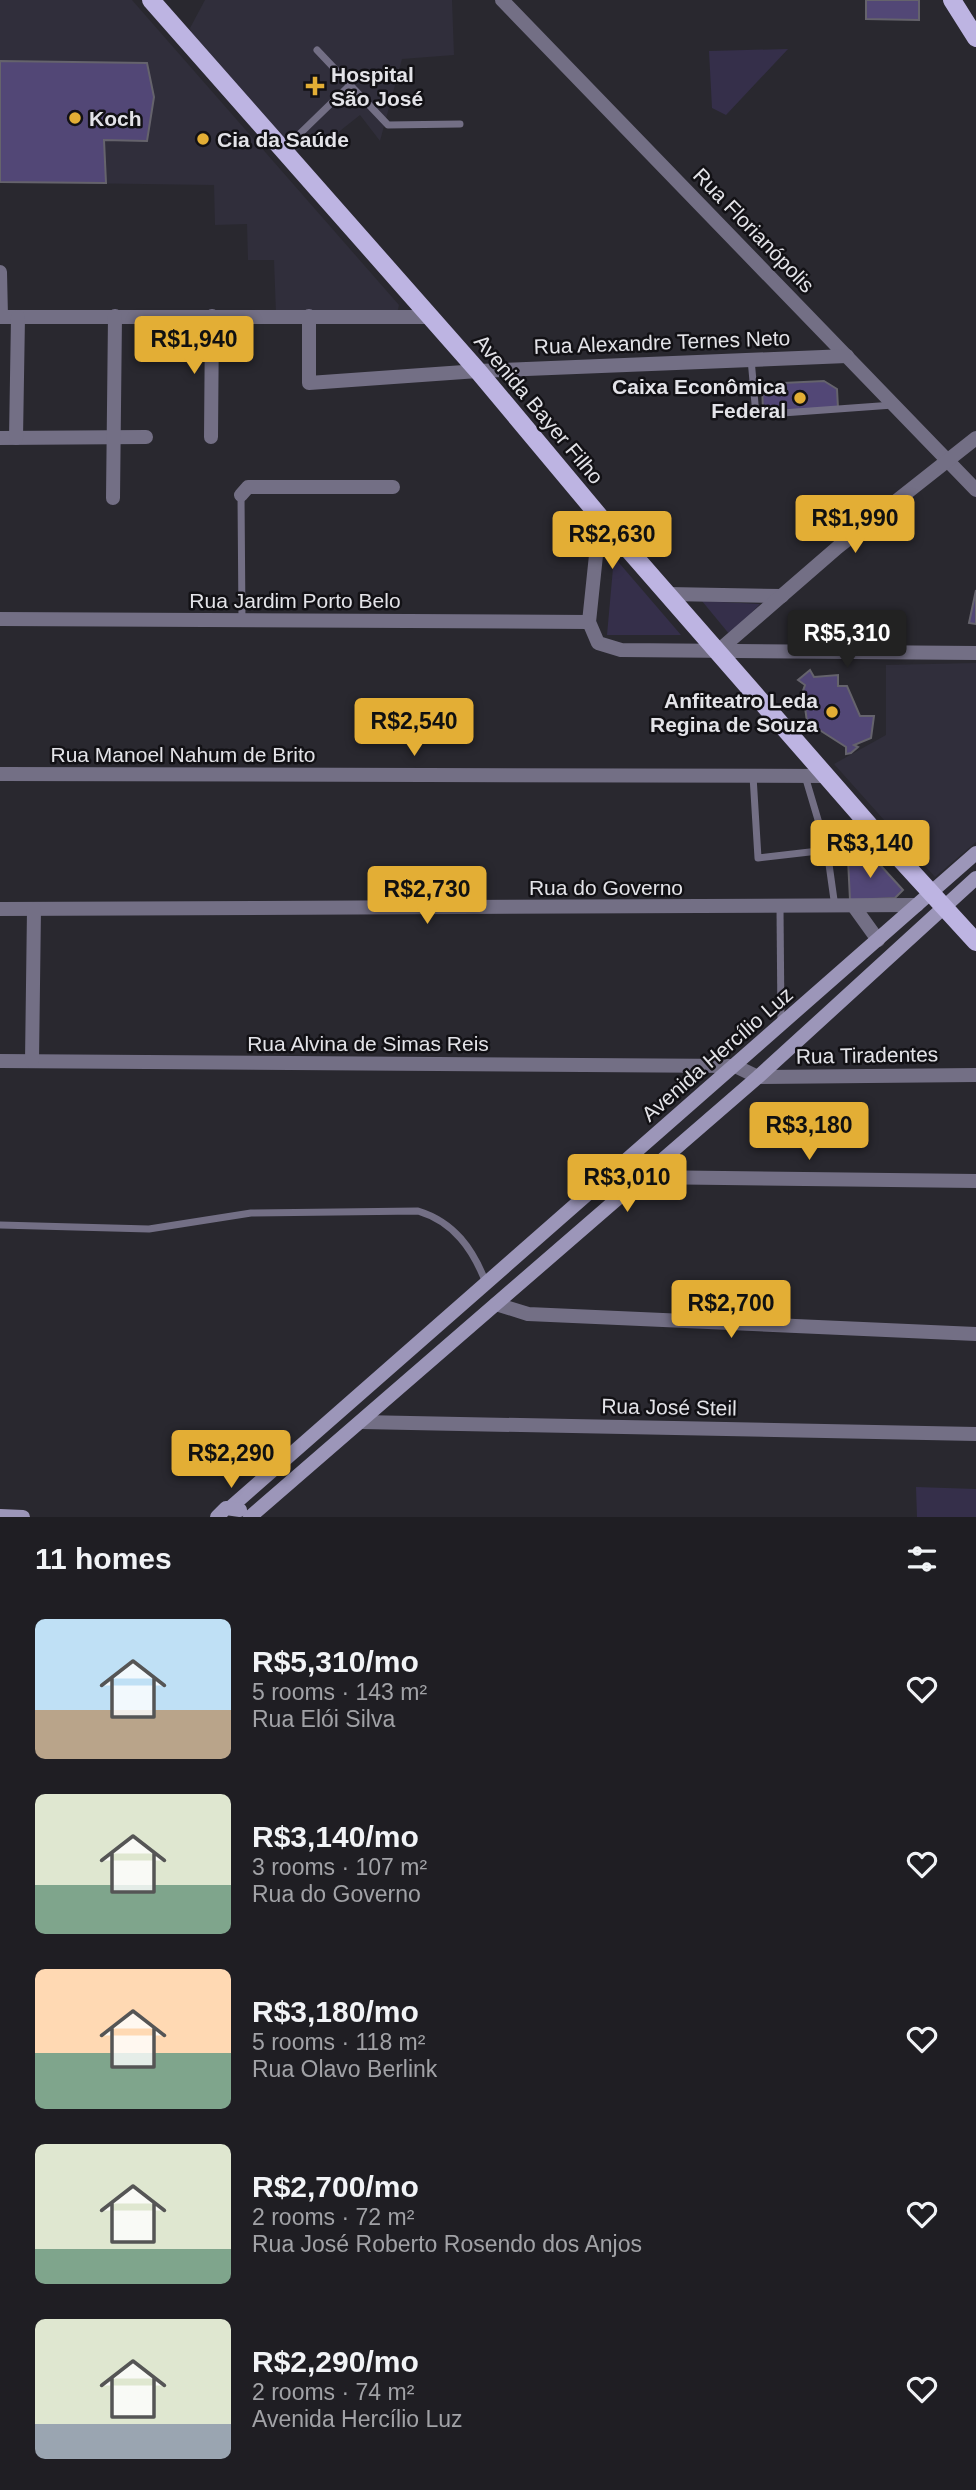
<!DOCTYPE html>
<html lang="en">
<head>
<meta charset="utf-8">
<style>
	:root { --surface:#1f1e23; --page:#2c2b30; --text:#f1f3f6; --muted:#a1a2a6; --accent:#e3ae35 }
	body { margin:0; font-family:Helvetica,sans-serif; background:var(--page); color:var(--text); height:100vh; display:flex; flex-direction:column; font-size:26px; white-space:nowrap }
	* { box-sizing:border-box; margin:0 }
	p { font-size:23px; color:var(--muted) }
	.icon { flex:none; width:38px; height:38px; fill:none; stroke:currentColor; stroke-width:2; stroke-linecap:round; stroke-linejoin:round }
	.map { position:relative; height:1517px; overflow:hidden }
	.details { display:flex; flex-direction:column; background:var(--surface); flex:1 }
	.details>* { flex:none }
	.price { position:absolute; translate:-50% -60px; padding:0 16px; border-radius:7px; background:var(--accent); color:#111; font-size:23px; line-height:46px; filter:drop-shadow(0 2px 4px #0008) }
	.price::after { content:''; position:absolute; left:50%; top:42px; width:21px; height:16px; margin-left:-10px; background:inherit; clip-path:polygon(0 0,100% 0,50% 100%) }
	.price.current { background:#222; color:#fff }
	ul { padding:0; list-style:none }
	li { display:flex; align-items:center; gap:21px; height:175px; padding:0 35px }
	li span { display:grid; place-items:center; flex:none; width:196px; height:140px; border-radius:10px; color:#555 }
	li>.icon { margin-inline-start:auto }
	span .icon { width:84px; height:84px; fill:#fffc; stroke-width:1 }
	li b { font-size:30px }
	h2 { display:flex; justify-content:space-between; align-items:center; height:84px; padding:0 35px; font-size:30px }
	.map>svg:first-child { display:block }
	.built { fill:#302e3b }
	.green { fill:#352f4a }
	.building { fill:#524776; stroke:#65636c; stroke-width:2 }
	.lines { fill:none; stroke-linecap:round; stroke-linejoin:round }
	.lane { stroke:#736f85; stroke-width:7 }
	.street { stroke:#736f85; stroke-width:14 }
	.secondary { stroke:#9c96b9; stroke-width:14 }
	.primary { stroke:#bdb4e2; stroke-width:18 }
	.poi-dot { fill:#e3ae35; stroke:#121115; stroke-width:2.5 }
	.labels { text-anchor:middle; dominant-baseline:central; stroke-width:5; stroke-linejoin:round; paint-order:stroke }
	.poi-label { font-size:21px; font-weight:bold; fill:#e3e3e8; stroke:#121115; text-anchor:start }
	.street-label { font-size:21px; fill:#e3e3e8; stroke:#121115 }
</style>
</head>
<body>
<div class="map">
<svg width="976" height="1517" viewBox="0 0 976 1517">
	<rect width="100%" height="100%" fill="#29282f"/>
	<!-- built -->
	<g class="built">
		<polygon points="0,0 132,0 399,305 397,314 276,314 274,260 248,260 247,224 215,225 214,185 0,182"/>
		<polygon points="205,0 452,0 454,55 402,59 380,141 360,115 326,142 318,135 294,153 193,40 190,28"/>
		<polygon points="976,663 976,842 935,877 834,764 886,735 886,665"/>
	</g>
	<!-- green -->
	<g class="green">
		<polygon points="788,49 726,115 712,108 709,51"/>
		<polygon points="614,557 681,635 607,635"/>
		<polygon points="702,601 760,604 730,635"/>
		<polygon points="916,1487 976,1489 976,1517 917,1517"/>
	</g>
	<!-- building -->
	<g class="building">
		<polygon points="866,0 919,0 919,20 866,19"/>
		<polygon points="0,61 147,63 154,97 147,141 104,140 106,183 0,182"/>
		<polygon points="824,381 837,389 838,408 763,411 762,384"/>
		<polygon points="976,590 976,624 969,623"/>
		<polygon points="810,670 814,677 838,675 838,686 847,686 860,716 874,716 871,738 854,745 858,747 851,753 846,754 846,747 807,722 805,707 800,707 800,699 805,685 798,680"/>
		<polygon points="872,856 903,890 895,898 850,900 848,859"/>
	</g>
	<g class="lines">
		<!-- lane -->
		<g class="lane">
			<polyline points="317,50 388,125 460,124"/>
			<polyline points="283,150 350,85"/>
			<polyline points="751,359 756,415 893,405"/>
			<polyline points="241,495 242,620"/>
			<polyline points="753,776 758,858 827,850 805,776"/>
			<polyline points="835,907 827,850 869,825"/>
			<polyline points="780,908 781,1022"/>
			<path d="M0,1225L149,1229L251,1213L418,1211C454,1222 473,1249 486,1283"/>
		</g>
		<!-- street -->
		<g class="street">
			<polyline points="502,0 976,490"/>
			<polyline points="0,272 1,317"/>
			<polyline points="309,316 309,383 478,371 847,356"/>
			<polyline points="0,317 431,317"/>
			<polyline points="211,437 212,316"/>
			<polyline points="0,438 146,437"/>
			<polyline points="16,438 18,317"/>
			<polyline points="241,495 248,487 393,487"/>
			<polyline points="113,498 115,316"/>
			<polyline points="600,517 589,622 598,643 621,650 976,653"/>
			<polyline points="668,594 782,596"/>
			<polyline points="0,619 589,622"/>
			<polyline points="718,651 838,547 976,438"/>
			<polyline points="0,774 828,776"/>
			<polyline points="855,908 878,940"/>
			<polyline points="0,909 917,905"/>
			<polyline points="0,1061 735,1066 758,1077 976,1075"/>
			<polyline points="32,1061 34,909"/>
			<polyline points="642,1177 976,1181"/>
			<polyline points="496,1304 528,1314 976,1334"/>
			<polyline points="361,1422 976,1434"/>
		</g>
		<!-- secondary -->
		<g class="secondary">
			<polyline points="231,1507 976,853"/>
			<polyline points="0,1516 23,1517"/>
			<polyline points="217,1517 226,1508 240,1510"/>
			<polyline points="250,1517 758,1077 976,878"/>
		</g>
		<!-- primary -->
		<g class="primary">
			<polyline points="151,0 478,371 600,517 869,825 976,942"/>
			<polyline points="952,0 976,38"/>
		</g>
	</g>
	<!-- markers -->
	<g class="poi-dot">
		<path d="M311.5 75.5h7v7h7v7h-7v7h-7v-7h-7v-7h7z"/>
		<circle cx="75" cy="118" r="7"/>
		<circle cx="203" cy="139" r="7"/>
		<circle cx="800" cy="398" r="7"/>
		<circle cx="832" cy="712" r="7"/>
	</g>
	<g class="labels">
		<!-- poi labels -->
		<g class="poi-label">
			<text x="331" y="74">Hospital<tspan x="331" dy="24">São José</tspan></text>
			<text x="89" y="118">Koch</text>
			<text x="217" y="139">Cia da Saúde</text>
			<text x="786" y="386" text-anchor="end">Caixa Econômica<tspan x="786" dy="24">Federal</tspan></text>
			<text x="818" y="700" text-anchor="end">Anfiteatro Leda<tspan x="818" dy="24">Regina de Souza</tspan></text>
		</g>
		<!-- street labels -->
		<g class="street-label">
			<text transform="translate(754 230) rotate(46)">Rua Florianópolis</text>
			<text transform="translate(662 342) rotate(-2)">Rua Alexandre Ternes Neto</text>
			<text transform="translate(539 409) rotate(50)">Avenida Bayer Filho</text>
			<text x="295" y="600">Rua Jardim Porto Belo</text>
			<text x="183" y="754">Rua Manoel Nahum de Brito</text>
			<text x="606" y="887">Rua do Governo</text>
			<text x="368" y="1043">Rua Alvina de Simas Reis</text>
			<text transform="translate(717 1054) rotate(-41)">Avenida Hercílio Luz</text>
			<text transform="translate(867 1055) rotate(-1)">Rua Tiradentes</text>
			<text transform="translate(669 1407) rotate(1)">Rua José Steil</text>
		</g>
	</g>
</svg>
<b class="price" style="left:194px;top:376px">R$1,940</b>
<b class="price" style="left:855px;top:555px">R$1,990</b>
<b class="price" style="left:612px;top:571px">R$2,630</b>
<b class="price current" style="left:847px;top:670px">R$5,310</b>
<b class="price" style="left:414px;top:758px">R$2,540</b>
<b class="price" style="left:870px;top:880px">R$3,140</b>
<b class="price" style="left:427px;top:926px">R$2,730</b>
<b class="price" style="left:809px;top:1162px">R$3,180</b>
<b class="price" style="left:627px;top:1214px">R$3,010</b>
<b class="price" style="left:731px;top:1340px">R$2,700</b>
<b class="price" style="left:231px;top:1490px">R$2,290</b>
</div>
<section class="details">
<h2>11 homes<svg class="icon" aria-label="filters" viewBox="0 0 24 24"><path d="M4 7h16M4 17h16"/><circle cx="9" cy="7" r="2"/><circle cx="15" cy="17" r="2"/></svg></h2>
<ul>
<li><span style="background:linear-gradient(#bfe0f5 65%,#b9a48a 0)"><svg class="icon" aria-label="home" viewBox="0 0 24 24"><path d="M3 11l9-7 9 7M6 9v11h12V9"/></svg></span><div><b>R$5,310/mo</b><p>5 rooms · 143 m²</p><p>Rua Elói Silva</p></div><svg class="icon" aria-label="heart" viewBox="0 0 24 24"><path d="M12 20l-8-8c-3-5 5-10 8-4 3-6 11-1 8 4z"/></svg></li>
<li><span style="background:linear-gradient(#dfe7d0 65%,#7fa58c 0)"><svg class="icon" aria-label="home" viewBox="0 0 24 24"><path d="M3 11l9-7 9 7M6 9v11h12V9"/></svg></span><div><b>R$3,140/mo</b><p>3 rooms · 107 m²</p><p>Rua do Governo</p></div><svg class="icon" aria-label="heart" viewBox="0 0 24 24"><path d="M12 20l-8-8c-3-5 5-10 8-4 3-6 11-1 8 4z"/></svg></li>
<li><span style="background:linear-gradient(#ffd9b3 60%,#7fa58c 0)"><svg class="icon" aria-label="home" viewBox="0 0 24 24"><path d="M3 11l9-7 9 7M6 9v11h12V9"/></svg></span><div><b>R$3,180/mo</b><p>5 rooms · 118 m²</p><p>Rua Olavo Berlink</p></div><svg class="icon" aria-label="heart" viewBox="0 0 24 24"><path d="M12 20l-8-8c-3-5 5-10 8-4 3-6 11-1 8 4z"/></svg></li>
<li><span style="background:linear-gradient(#dfe7d0 75%,#7fa58c 0)"><svg class="icon" aria-label="home" viewBox="0 0 24 24"><path d="M3 11l9-7 9 7M6 9v11h12V9"/></svg></span><div><b>R$2,700/mo</b><p>2 rooms · 72 m²</p><p>Rua José Roberto Rosendo dos Anjos</p></div><svg class="icon" aria-label="heart" viewBox="0 0 24 24"><path d="M12 20l-8-8c-3-5 5-10 8-4 3-6 11-1 8 4z"/></svg></li>
<li><span style="background:linear-gradient(#dfe7d0 75%,#9aa5b1 0)"><svg class="icon" aria-label="home" viewBox="0 0 24 24"><path d="M3 11l9-7 9 7M6 9v11h12V9"/></svg></span><div><b>R$2,290/mo</b><p>2 rooms · 74 m²</p><p>Avenida Hercílio Luz</p></div><svg class="icon" aria-label="heart" viewBox="0 0 24 24"><path d="M12 20l-8-8c-3-5 5-10 8-4 3-6 11-1 8 4z"/></svg></li>
</ul>
</section>
</body>
</html>
